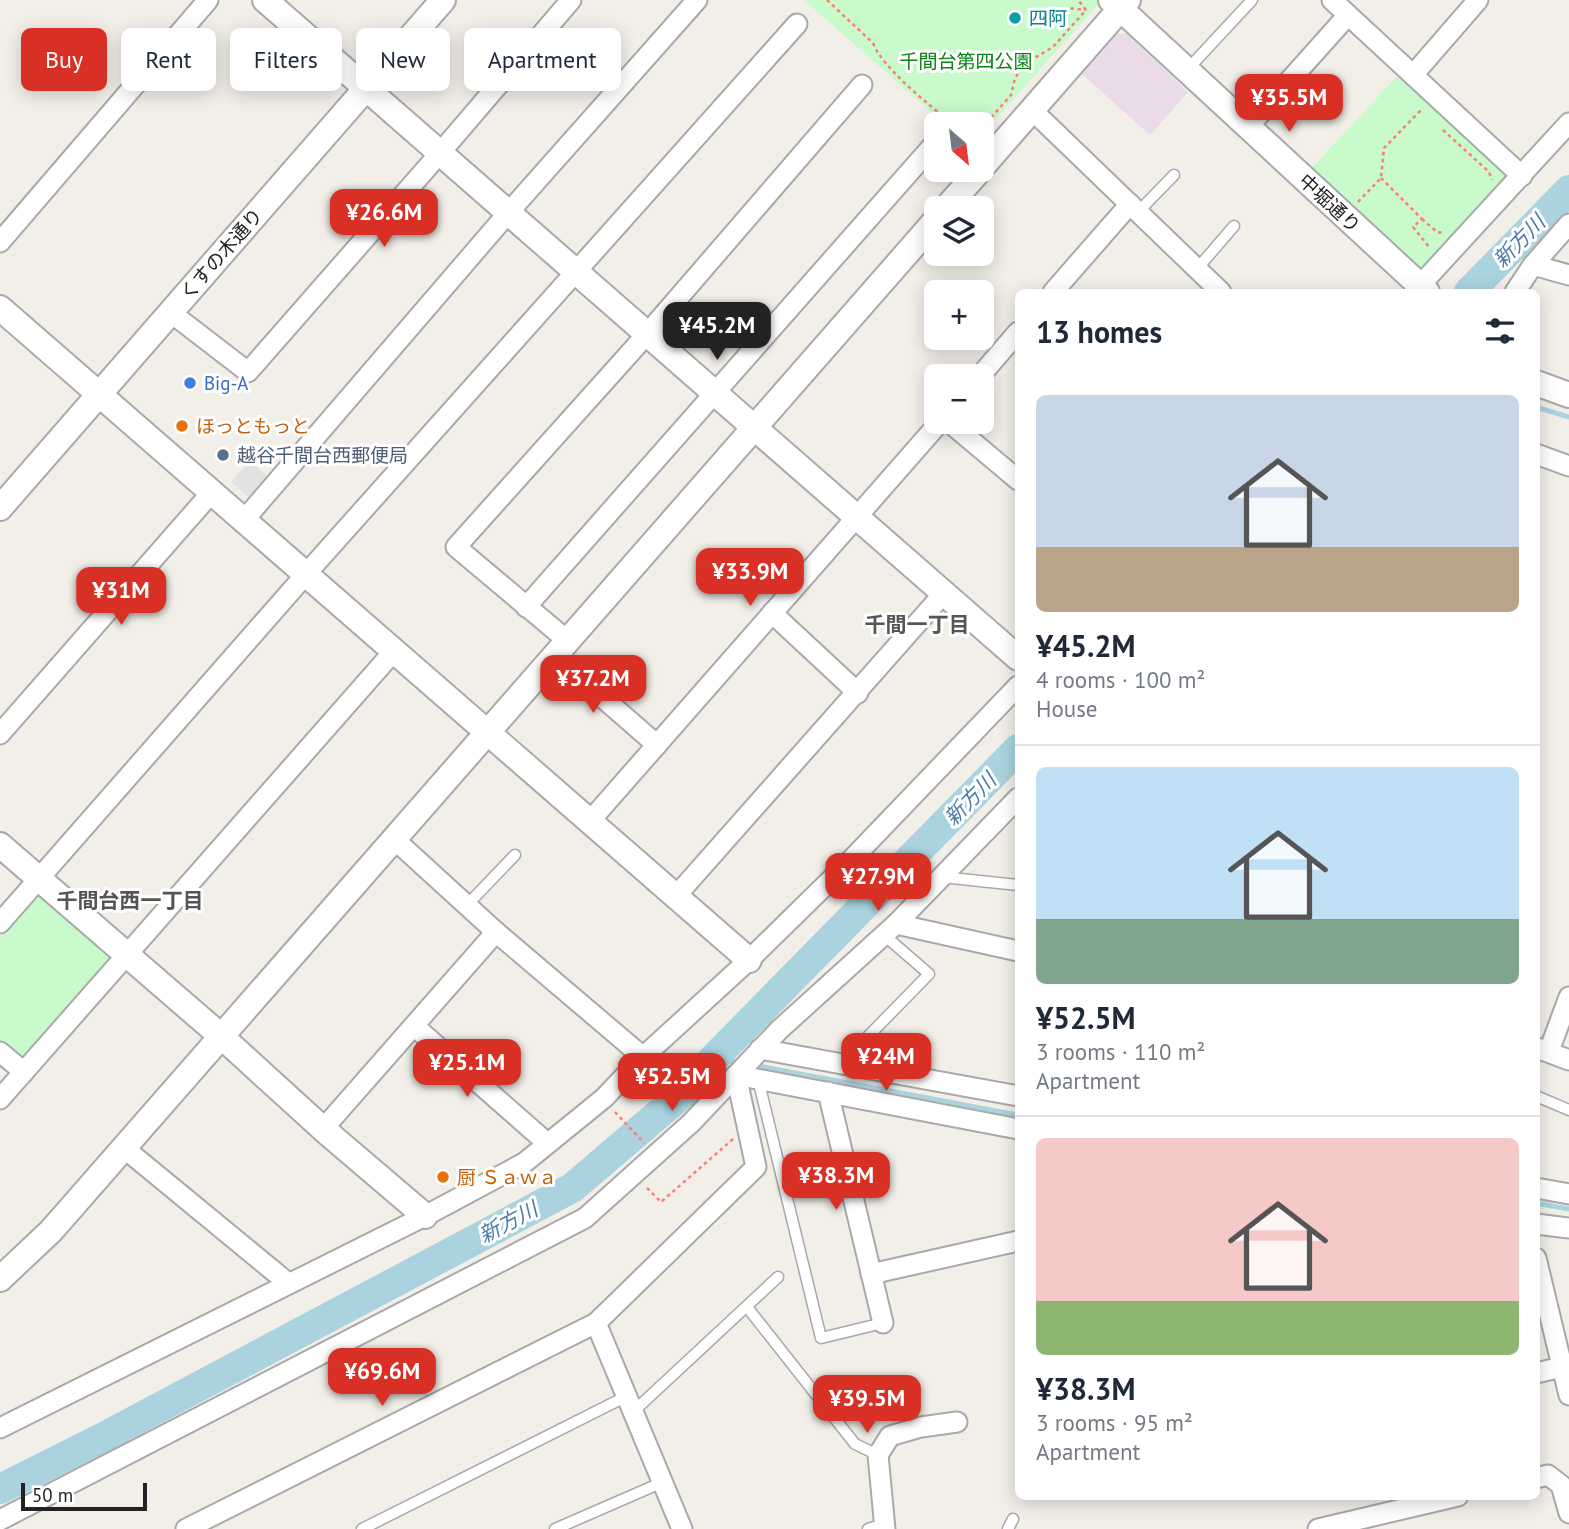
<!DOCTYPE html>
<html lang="en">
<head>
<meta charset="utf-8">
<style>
	:root { --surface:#fff; --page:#f2f2f3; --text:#1f2937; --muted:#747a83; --line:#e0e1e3; --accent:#d93025 }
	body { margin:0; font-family:"PT Sans","Noto Sans JP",sans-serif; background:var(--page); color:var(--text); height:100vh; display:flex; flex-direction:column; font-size:26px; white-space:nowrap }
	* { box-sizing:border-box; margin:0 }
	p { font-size:23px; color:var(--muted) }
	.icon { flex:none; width:38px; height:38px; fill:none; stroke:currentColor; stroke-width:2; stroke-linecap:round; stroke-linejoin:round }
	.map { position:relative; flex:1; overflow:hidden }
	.drawer { position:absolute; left:1015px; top:289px; width:525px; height:1211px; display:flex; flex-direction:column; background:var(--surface); border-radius:10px; box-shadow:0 4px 18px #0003 }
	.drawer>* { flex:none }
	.top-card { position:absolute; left:21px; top:28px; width:665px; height:63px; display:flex; gap:14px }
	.needle { width:46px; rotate:152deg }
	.buttons { position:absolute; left:924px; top:112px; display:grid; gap:14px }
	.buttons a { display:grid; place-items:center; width:70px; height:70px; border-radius:10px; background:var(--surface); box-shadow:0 4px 18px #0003; font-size:35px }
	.scale { position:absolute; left:21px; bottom:18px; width:126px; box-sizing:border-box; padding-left:7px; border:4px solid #222; border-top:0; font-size:19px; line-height:24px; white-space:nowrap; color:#222; -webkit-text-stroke:5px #fff; paint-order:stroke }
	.price { position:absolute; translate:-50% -60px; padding:0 16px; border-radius:14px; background:var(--accent); color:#fff; font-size:23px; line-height:46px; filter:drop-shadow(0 2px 4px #0008) }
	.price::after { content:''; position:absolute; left:50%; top:42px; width:21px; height:16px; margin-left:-10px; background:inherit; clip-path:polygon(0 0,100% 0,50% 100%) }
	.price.selected { background:#222; color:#fff }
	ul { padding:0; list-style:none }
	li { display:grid; align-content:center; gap:14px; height:371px; padding:0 21px }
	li+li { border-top:2px solid var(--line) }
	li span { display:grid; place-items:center; height:217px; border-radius:10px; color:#555 }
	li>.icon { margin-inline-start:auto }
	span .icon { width:126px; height:126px; fill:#fffc; stroke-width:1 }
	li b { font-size:30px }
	h2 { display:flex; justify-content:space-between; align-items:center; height:84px; padding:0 21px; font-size:30px }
	.chip { padding:0 24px; border-radius:10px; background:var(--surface); box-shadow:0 4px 18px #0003; font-size:24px; line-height:63px }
	.chip.selected { background:var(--accent); color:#fff }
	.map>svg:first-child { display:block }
	.industrial { fill:#ebdbe8 }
	.park { fill:#c8facc }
	.parking { fill:#e2e2e2 }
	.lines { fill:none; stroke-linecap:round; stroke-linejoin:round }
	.stream { stroke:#aad3df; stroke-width:5 }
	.river { stroke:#aad3df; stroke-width:30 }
	.service-casing { stroke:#a9a9a9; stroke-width:13 }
	.minor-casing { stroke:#a9a9a9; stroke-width:23 }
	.tertiary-casing { stroke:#a9a9a9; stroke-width:28 }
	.path { stroke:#fa8072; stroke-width:2.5; stroke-dasharray:3.5 3.5; stroke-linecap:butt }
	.service { stroke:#fff; stroke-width:10 }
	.minor { stroke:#fff; stroke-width:19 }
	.tertiary { stroke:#fff; stroke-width:24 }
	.culture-dot { fill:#0f9aa8; stroke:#fff; stroke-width:2.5 }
	.shop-dot { fill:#3f7fe0; stroke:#fff; stroke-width:2.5 }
	.food-dot { fill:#e8710a; stroke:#fff; stroke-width:2.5 }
	.service-dot { fill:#5c6f8a; stroke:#fff; stroke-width:2.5 }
	.labels { text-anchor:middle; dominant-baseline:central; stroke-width:6; stroke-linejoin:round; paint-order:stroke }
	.culture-label { font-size:19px; fill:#0d838f; stroke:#fff; text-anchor:start }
	.park-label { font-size:19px; fill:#0c8416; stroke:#fff }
	.street-label { font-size:19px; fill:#222; stroke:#fff }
	.shop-label { font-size:19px; fill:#366cbe; stroke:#fff; text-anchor:start }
	.food-label { font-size:19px; fill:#c56008; stroke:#fff; text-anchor:start }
	.service-label { font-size:19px; fill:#4e5e75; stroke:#fff; text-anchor:start }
	.water-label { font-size:21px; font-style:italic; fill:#4a7aab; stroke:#fff }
	.neighbourhood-label { font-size:21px; font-weight:bold; fill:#555; stroke:#fff }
</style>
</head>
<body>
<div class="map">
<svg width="1569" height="1529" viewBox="0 0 1569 1529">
	<rect width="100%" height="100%" fill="#f2efe9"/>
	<!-- industrial -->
	<polygon class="industrial" points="1126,33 1188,92 1150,135 1082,74 1117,34"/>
	<!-- park -->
	<g class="park">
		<polygon points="804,0 1102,0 982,134 982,124 945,124"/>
		<polygon points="1400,73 1512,176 1421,272 1310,170"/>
		<polygon points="39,893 114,958 22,1064 0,1045 0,938"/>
	</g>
	<!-- parking -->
	<polygon class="parking" points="250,460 267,476 248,497 231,482"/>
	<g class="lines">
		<!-- stream -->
		<g class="stream">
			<polyline points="1536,407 1569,417"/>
			<polyline points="712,1060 740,1062"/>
			<polyline points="753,1065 1018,1115"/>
			<polyline points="1536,1203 1569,1209"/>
		</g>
		<!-- river -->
		<g class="river">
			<polyline points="1469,292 1569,190"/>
			<polyline points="0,1489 100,1439 572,1188 688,1089 712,1060 1018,749"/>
		</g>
		<!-- service casing -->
		<g class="service-casing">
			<g id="service">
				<polyline points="1188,69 1252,0"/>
				<polyline points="1138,212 1174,175"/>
				<polyline points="1197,269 1234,226"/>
				<polyline points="942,877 1018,885"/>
				<polyline points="467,905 515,855"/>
				<polyline points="842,1063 929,974 884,935"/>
				<polyline points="758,1079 821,1338 883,1323"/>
				<polyline points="1536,1096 1569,1110"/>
				<polyline points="747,1307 855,1444 878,1455"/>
				<polyline points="634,1411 778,1277"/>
				<polyline points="362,1529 627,1396"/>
				<polyline points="555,1529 663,1482"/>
				<polyline points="868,1529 884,1524"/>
				<polyline points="1008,1529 1013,1519"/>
			</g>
		</g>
		<!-- minor casing -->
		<g class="minor-casing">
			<g id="minor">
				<polyline points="1332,0 1522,176"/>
				<polyline points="1413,75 1478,0"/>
				<polyline points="1032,110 1221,292"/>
				<polyline points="1248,127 1348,15"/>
				<polyline points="0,242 208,0"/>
				<polyline points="1533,265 1569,275"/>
				<polyline points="1053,292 1130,204"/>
				<polyline points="1414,292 1569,123"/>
				<polyline points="1515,292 1533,265 1569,224"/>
				<polyline points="170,312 248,372 440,153 571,0"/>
				<polyline points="980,376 1018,332"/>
				<polyline points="949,422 1018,480"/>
				<polyline points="1536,454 1569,466"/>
				<polyline points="244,520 508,213 697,0"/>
				<polyline points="526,607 936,142"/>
				<polyline points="772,613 858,693"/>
				<polyline points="568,641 456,547 647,334 862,85"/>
				<polyline points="555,656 657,745"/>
				<polyline points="0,734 212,492"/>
				<polyline points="590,821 940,422"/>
				<polyline points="394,839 496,932 643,1057"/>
				<polyline points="676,896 944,593"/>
				<polyline points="0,923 306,574 797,24"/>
				<polyline points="896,924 1018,951"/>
				<polyline points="414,1026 547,1143"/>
				<polyline points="1537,1048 1569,1060"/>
				<polyline points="760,1049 1018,1096"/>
				<polyline points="1549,1051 1569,997"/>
				<polyline points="0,1052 24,1072"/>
				<polyline points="736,1075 1018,1129"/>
				<polyline points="828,1092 883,1323"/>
				<polyline points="0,1099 394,651"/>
				<polyline points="323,1129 496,932"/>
				<polyline points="124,1148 288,1283"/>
				<polyline points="1536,1188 1569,1194"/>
				<polyline points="1536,1224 1569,1228"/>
				<polyline points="1536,1258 1569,1395"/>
				<polyline points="871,1274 1018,1241"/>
				<polyline points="596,1323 682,1529"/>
				<polyline points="1536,1373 1562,1367"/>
				<polyline points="0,1428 425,1216 524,1163 604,1098 643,1057 749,960 851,860 1018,686"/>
				<polyline points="1536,1478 1548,1475 1561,1485 1569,1513"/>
				<polyline points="0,1520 585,1218 691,1123 779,1030 896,924 1018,798"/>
				<polyline points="186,1529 596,1323 756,1167 736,1075"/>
				<polyline points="885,1529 878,1455 890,1436 921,1427 957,1422"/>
				<polyline points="1318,1529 1458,1496"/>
			</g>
		</g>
		<!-- tertiary casing -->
		<g class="tertiary-casing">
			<g id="tertiary">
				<polyline points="265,0 1018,658"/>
				<polyline points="1111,0 1427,292"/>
				<polyline points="982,167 1128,0"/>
				<polyline points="946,208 980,170"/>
				<polyline points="0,308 749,960"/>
				<polyline points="1536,383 1569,395"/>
				<polyline points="0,508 443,0"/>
				<polyline points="0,845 222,1037 323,1129 425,1216"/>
				<polyline points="0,1279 51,1231 936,220"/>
			</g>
		</g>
		<!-- path -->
		<g class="path">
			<path d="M827,0L873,43C882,68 930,105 952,124"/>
			<polyline points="1029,14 1068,8 1086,10"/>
			<polyline points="982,128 1011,95 1015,78 1026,63 1053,47 1086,10 1078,0"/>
			<polyline points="1443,130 1489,172 1492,180"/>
			<polyline points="1381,178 1422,219 1413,227 1429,247"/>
			<polyline points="1358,202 1381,178 1384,148 1423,108"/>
			<polyline points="1422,219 1437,232 1445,233"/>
			<polyline points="863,872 893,901"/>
			<polyline points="615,1112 644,1143"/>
			<polyline points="647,1188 661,1202 733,1139"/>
		</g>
		<!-- service -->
		<use href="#service" class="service"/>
		<!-- minor -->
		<use href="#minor" class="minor"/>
		<!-- tertiary -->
		<use href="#tertiary" class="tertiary"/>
	</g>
	<!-- markers -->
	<circle class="culture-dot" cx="1015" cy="18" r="7"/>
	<circle class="shop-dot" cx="190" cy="383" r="7"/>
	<g class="food-dot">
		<circle cx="182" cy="426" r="7"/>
		<circle cx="443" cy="1177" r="7"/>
	</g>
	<circle class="service-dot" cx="223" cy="455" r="7"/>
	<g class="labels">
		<!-- culture labels -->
		<g class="culture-label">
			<text x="1029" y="18">四阿</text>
		</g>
		<!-- park labels -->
		<g class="park-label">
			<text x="966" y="61">千間台第四公園</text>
		</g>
		<!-- street labels -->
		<g class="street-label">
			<text transform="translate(1330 203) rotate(43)">中堀通り</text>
			<text transform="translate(221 254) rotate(-49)">くすの木通り</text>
		</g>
		<!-- shop labels -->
		<g class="shop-label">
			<text x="204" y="383">Big-A</text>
		</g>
		<!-- food labels -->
		<g class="food-label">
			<text x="196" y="426">ほっともっと</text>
			<text x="457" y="1177">厨 Ｓａｗａ</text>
		</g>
		<!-- service labels -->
		<g class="service-label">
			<text x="237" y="455">越谷千間台西郵便局</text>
		</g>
		<!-- water labels -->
		<g class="water-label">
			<text transform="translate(1519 241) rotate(-46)">新方川</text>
			<text transform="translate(970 799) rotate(-46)">新方川</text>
			<text transform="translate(508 1222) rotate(-28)">新方川</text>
		</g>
		<!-- neighbourhood labels -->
		<g class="neighbourhood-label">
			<text x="917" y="624">千間一丁目</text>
			<text x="130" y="900">千間台西一丁目</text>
		</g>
	</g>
</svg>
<div class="buttons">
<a><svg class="needle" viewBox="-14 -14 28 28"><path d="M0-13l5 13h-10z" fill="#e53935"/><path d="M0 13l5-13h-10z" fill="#747a83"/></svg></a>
<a><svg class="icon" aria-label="layers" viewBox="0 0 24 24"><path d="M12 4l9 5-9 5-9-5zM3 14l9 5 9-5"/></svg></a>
<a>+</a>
<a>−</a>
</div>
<div class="scale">50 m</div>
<b class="price" style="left:1289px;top:134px">¥35.5M</b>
<b class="price" style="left:384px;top:249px">¥26.6M</b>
<b class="price selected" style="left:717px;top:362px">¥45.2M</b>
<b class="price" style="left:750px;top:608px">¥33.9M</b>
<b class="price" style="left:121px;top:627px">¥31M</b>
<b class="price" style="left:593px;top:715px">¥37.2M</b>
<b class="price" style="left:878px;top:913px">¥27.9M</b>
<b class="price" style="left:886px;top:1093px">¥24M</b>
<b class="price" style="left:467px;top:1099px">¥25.1M</b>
<b class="price" style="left:672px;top:1113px">¥52.5M</b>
<b class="price" style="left:836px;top:1212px">¥38.3M</b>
<b class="price" style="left:382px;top:1408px">¥69.6M</b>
<b class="price" style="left:867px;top:1435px">¥39.5M</b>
<div class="top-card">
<a class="chip selected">Buy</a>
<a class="chip">Rent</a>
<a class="chip">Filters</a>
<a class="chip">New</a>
<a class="chip">Apartment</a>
</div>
<section class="drawer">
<h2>13 homes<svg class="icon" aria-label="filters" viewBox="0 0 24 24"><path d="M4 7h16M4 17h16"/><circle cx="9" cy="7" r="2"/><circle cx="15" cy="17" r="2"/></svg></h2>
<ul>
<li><span style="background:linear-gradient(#c9d6e8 70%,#b9a48a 0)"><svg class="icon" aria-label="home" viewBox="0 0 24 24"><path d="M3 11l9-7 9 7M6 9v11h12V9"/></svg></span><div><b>¥45.2M</b><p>4 rooms · 100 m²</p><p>House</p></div></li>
<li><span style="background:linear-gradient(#bfe0f5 70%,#7fa58c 0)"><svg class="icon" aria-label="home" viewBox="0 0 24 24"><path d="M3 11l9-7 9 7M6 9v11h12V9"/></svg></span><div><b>¥52.5M</b><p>3 rooms · 110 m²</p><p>Apartment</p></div></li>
<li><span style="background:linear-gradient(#f6c9c9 75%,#8fb573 0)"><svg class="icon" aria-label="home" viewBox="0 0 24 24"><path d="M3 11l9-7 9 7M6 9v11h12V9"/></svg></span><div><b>¥38.3M</b><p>3 rooms · 95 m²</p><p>Apartment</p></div></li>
</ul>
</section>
</div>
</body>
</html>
